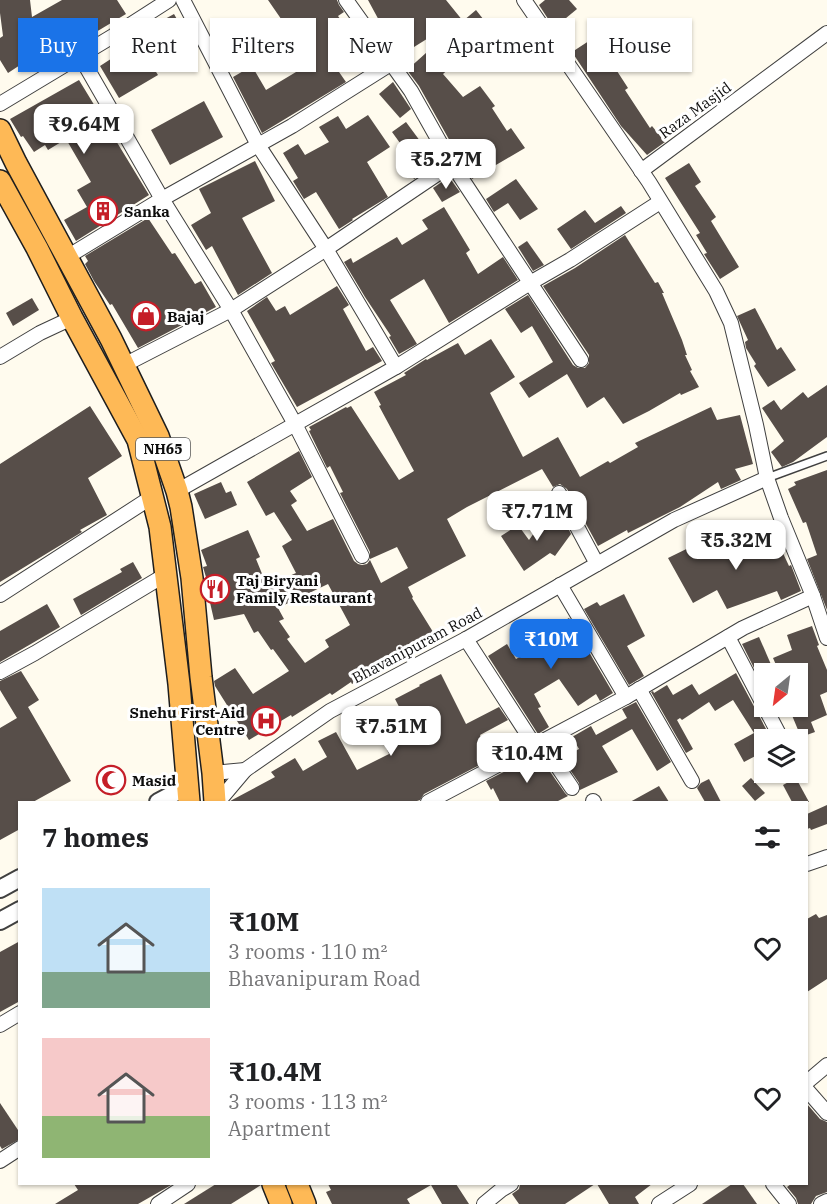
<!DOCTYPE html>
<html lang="en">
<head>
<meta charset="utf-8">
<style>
	:root { --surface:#fff; --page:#f2f2f2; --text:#202124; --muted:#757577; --accent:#1a73e8 }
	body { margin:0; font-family:"IBM Plex Serif",serif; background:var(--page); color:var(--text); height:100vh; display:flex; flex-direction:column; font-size:22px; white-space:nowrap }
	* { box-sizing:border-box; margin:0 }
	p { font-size:20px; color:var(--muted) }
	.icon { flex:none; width:33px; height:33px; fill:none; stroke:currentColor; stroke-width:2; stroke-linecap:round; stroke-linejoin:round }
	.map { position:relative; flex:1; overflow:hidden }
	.details { position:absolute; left:18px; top:801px; width:790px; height:384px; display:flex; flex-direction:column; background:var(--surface); border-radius:0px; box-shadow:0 2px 4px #0004 }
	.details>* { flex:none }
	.top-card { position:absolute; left:18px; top:18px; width:792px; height:54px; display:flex; gap:12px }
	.needle { width:39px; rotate:209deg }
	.buttons { position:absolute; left:754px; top:663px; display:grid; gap:12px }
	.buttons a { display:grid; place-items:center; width:54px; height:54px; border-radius:0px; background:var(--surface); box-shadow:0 2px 4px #0004; font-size:30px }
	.price { position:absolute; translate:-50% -51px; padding:0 14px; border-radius:12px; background:#fff; color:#222; font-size:20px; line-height:39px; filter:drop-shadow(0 2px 3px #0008) }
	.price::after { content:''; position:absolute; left:50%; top:36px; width:18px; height:14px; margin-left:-9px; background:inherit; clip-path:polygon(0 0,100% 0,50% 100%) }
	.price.current { background:var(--accent); color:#fff }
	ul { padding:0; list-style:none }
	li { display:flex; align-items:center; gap:18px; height:150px; padding:0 24px }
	li span { display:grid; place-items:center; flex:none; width:168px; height:120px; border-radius:0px; color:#555 }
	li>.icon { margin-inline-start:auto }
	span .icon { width:72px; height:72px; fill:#fffc; stroke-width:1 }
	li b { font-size:26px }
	h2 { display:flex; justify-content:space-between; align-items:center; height:72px; padding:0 24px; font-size:26px }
	.chip { padding:0 21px; border-radius:0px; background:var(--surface); box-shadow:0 2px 4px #0004; font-size:21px; line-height:54px }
	.chip.current { background:var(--accent); color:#fff }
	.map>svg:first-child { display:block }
	.building { fill:#574e49; fill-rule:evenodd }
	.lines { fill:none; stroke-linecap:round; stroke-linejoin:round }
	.service-casing { stroke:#404040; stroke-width:10 }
	.minor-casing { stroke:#404040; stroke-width:16 }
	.tertiary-casing { stroke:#404040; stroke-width:20 }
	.trunk-casing { stroke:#1e1e1e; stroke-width:24 }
	.service { stroke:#fff; stroke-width:7 }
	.minor { stroke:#fff; stroke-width:14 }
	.tertiary { stroke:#fff; stroke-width:16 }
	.trunk { stroke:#feb956; stroke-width:21 }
	.labels { text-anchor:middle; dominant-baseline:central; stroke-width:6; stroke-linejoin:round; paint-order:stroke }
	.shield { fill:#fff; stroke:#565656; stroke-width:1.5 }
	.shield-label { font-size:14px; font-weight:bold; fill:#0d0d0d }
	.street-label { font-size:15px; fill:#0d0d0d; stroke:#fff }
	.poi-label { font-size:15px; font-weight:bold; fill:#0d0d0d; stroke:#fff; text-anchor:start }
</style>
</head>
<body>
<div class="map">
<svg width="827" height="1204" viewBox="0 0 827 1204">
	<rect width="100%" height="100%" fill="#fffbee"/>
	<!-- building -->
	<g class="building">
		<polygon points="0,0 30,0 32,17 62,0 117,0 126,14 71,47 64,36 8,73 0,60 0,38 3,36 0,13"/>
		<polygon points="268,0 337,0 339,5 344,12 338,16 349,32 347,33 361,54 367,51 369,55 372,52 378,61 360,72 341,50 330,59 346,82 262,133 233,77 252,66 266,90 296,72 283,51 297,42"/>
		<polygon points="368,0 446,0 463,21 476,10 510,53 489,71 471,49 443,74 463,97 480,86 495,106 492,108 507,131 511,128 525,148 472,179 460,159 419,86 407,70 436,44 430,37 398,57 385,39 388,37"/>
		<polygon points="545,0 569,0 577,9 554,28 539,5"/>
		<polygon points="174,14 190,42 151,64 158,75 119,98 100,66 120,53 119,51 147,34 145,30"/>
		<polygon points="595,37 628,88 625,90 650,128 652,126 665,142 647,155 621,126 572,52"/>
		<polygon points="79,80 149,195 76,241 64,220 87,207 77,190 91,182 66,139 48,150 45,145 34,152 23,136 21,137 10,119"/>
		<polygon points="393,82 411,109 400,118 379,94"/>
		<polygon points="204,101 223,137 170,165 151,130"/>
		<polygon points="368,115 390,147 367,162 388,197 352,219 353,220 339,229 316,192 304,199 293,181 298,178 283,153 298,144 305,155 329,142 319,127 338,116 346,129"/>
		<polygon points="406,122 423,145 429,141 440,161 414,179 406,166 413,161 392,132"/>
		<polygon points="255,161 275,201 242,218 272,273 238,295 212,246 206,250 191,225 211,213 199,189"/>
		<polygon points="689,163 701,182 695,186 716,217 711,221 739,267 720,279 704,254 707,253 696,235 700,233 665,178"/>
		<polygon points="449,177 460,192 442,202 433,188"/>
		<polygon points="516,179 538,209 520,220 508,203 494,212 486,199"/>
		<polygon points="621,206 626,213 571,249 557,229 585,210 595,223"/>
		<polygon points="444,207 470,250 466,253 478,274 503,257 518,280 449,323 424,279 390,300 417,344 399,354 389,337 391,336 365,297 344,262 351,258 353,263 397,237 402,245 428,229 422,220"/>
		<polygon points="148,218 172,254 175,253 195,284 201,281 216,307 138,348 112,304 110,305 94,281 85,264 88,261 85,256"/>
		<polygon points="625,235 655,283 658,282 664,293 662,293 682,340 687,355 685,355 692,370 690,371 699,387 681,395 680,393 649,411 623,424 604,397 587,408 567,374 529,398 519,383 553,362 532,326 521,333 505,309 528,295 573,365 578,368 585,368 589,363 589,355 543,286 575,268"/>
		<polygon points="527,241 544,265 533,271 518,247"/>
		<polygon points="337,286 349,305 343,309 366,351 373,347 382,361 297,407 271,363 275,361 247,311 267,297 276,311 285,306 290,315"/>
		<polygon points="32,298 39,310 13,326 6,313"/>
		<polygon points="755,308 777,350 781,347 796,370 768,387 754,366 756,364 746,348 745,342 748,340 737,316"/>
		<path d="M491,339L515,377L490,393L523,457L558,437L580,477L608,461L610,463L638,447L635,443L711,407L717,420L740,415L753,464L735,469L741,480L721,489L718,482L680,507L628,533L627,530L598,546L567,489L560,484L553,487L542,469L467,507L447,519L466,556L408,587L413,597L412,598L438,640L418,652L412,642L384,661L386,662L352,684L351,682L332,695L330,693L292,717L291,715L249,740L215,686L214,681L235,668L253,694L289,671L273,649L271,650L258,631L254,633L244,614L214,620L206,585L208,584L203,567L207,566L201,550L248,530L260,557L256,559L267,586L296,573L282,546L292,540L274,512L266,516L247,482L299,451L312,477L290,491L297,501L291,505L307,531L333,519L354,561L358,564L362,565L367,564L370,560L381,583L408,568L397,547L370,559V552L340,493L343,492L330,466L327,468L309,431L311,430L309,427L346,407L347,408L351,406L399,480L414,471L379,406L381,405L374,392L406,375L404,373L426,359L427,360L458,343L465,355ZM328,584L350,625L325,640L329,647L305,663L287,639L290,637L279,621L284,619L278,608Z"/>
		<polygon points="827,385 827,437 793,462 782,467 771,452 784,441 762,408 774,400 781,410 803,392 808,398"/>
		<polygon points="90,406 122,456 88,478 107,515 80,530 82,532 0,582 0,464"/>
		<polygon points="827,470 827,610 807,559 817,555 806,522 803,523 788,489 796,485 794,482"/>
		<polygon points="221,482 226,493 231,491 237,505 205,519 194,494"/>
		<polygon points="548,513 567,526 571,534 555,556 550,553 524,571 501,536 518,525 529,540"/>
		<polygon points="755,534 759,541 774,534 789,566 791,565 801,591 781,600 777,591 727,609 717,590 693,603 668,558 715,535 722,550"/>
		<polygon points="133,562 142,578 81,615 73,599 122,572 120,569"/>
		<polygon points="624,594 645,636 627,646 644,676 629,685 584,609 597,602 600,606"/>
		<polygon points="47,604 60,627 0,662 0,631"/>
		<polygon points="569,618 613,693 600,701 596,694 578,706 559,679 534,694 541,707 538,708 549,727 538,734 488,656 507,644 516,659 537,647 529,634 543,625 547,631"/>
		<polygon points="812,626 819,645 817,646 827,670 827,692 820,695 827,715 811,722 815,732 801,737 791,713 793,712 791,706 798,706 798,674 780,674 773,658 792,650 787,635"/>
		<polygon points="759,637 773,669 759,678 742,644"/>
		<polygon points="21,671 39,700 28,707 71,781 33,802 20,802 20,829 0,840 0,728 17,718 0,690 0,681"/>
		<polygon points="736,673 772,740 765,740 765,751 744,762 734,744 754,733 733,700 715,711 709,702 682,720 680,718 677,720 693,749 686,753 651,692 653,691 654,693 667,685 673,695 692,684 699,695"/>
		<polygon points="441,674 466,724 499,707 508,720 480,735 491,759 424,794 420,800 414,802 229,802 232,800 275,777 271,772 295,758 303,771 327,757 318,741 336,732 357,770 389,754 383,741 409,726 395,699 420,686 419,685"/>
		<polygon points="636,702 671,762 657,771 632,729 602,746 618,772 580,790 579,783 562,758 579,749 572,737 591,726 596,735 627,718 622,709"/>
		<polygon points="539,756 545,766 546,766 565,793 568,796 556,802 500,802 493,788 491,790 486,781 519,764 520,766"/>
		<polygon points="751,778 765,793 755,801 742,786"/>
		<polygon points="709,779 721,802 705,802 697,788 701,783"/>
		<polygon points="794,779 797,780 809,802 792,802 783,785"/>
		<polygon points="659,786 669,802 630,802"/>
		<polygon points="827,805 827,824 811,830 810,828 807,829 807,814"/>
		<polygon points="816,914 819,918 827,915 827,979 807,992 807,919"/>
		<polygon points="20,941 20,1001 0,1012 0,952"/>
		<polygon points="0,1103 20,1133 20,1139 2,1149 0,1146"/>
		<polygon points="807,1104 820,1119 827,1122 827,1192 816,1196 811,1204 798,1204 796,1198 787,1187 791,1184 807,1184"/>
		<polygon points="74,1184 173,1184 138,1204 55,1204 78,1190"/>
		<polygon points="216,1184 260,1184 261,1185 231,1204 184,1204"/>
		<polygon points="328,1184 456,1184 469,1204 442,1204 431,1185 407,1199 410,1204 332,1204 326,1192 331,1190"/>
		<polygon points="520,1184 595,1184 565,1204 519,1204 512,1194 519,1189"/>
		<polygon points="597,1184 652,1184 635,1197 639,1204 609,1204"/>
		<polygon points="732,1184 743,1184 757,1204 702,1204"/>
	</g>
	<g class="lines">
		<!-- service casing -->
		<g class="service-casing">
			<polyline id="service" points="767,478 827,456"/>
		</g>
		<!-- minor casing -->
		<g class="minor-casing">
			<g id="minor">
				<polyline points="183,0 258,145 326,249 396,367"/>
				<polyline points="346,0 411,91 452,164 581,360"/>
				<polyline points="524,0 649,182 716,291 731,323 756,425 767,478 781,518 813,596 827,638"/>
				<polyline points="80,56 162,199 231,310 295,424 362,556"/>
				<polyline points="0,104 113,36 169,0"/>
				<polyline points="641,171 827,33"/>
				<polyline points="67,257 162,199 292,126 392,63"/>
				<polyline points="0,357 40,333 72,318"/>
				<polyline points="124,365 231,310 326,249 452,164"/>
				<polyline points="177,491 396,367 530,283 570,260 660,202"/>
				<polyline points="559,493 597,564"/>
				<polyline points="560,585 626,697"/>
				<polyline points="0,595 152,497"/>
				<polyline points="728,637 782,740"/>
				<polyline points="466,639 535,746"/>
				<polyline points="0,672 35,653 165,575"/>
				<polyline points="639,689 692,781"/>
				<polyline points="541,742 572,788"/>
				<polyline points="798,769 800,772"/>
				<polyline points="213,773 245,770 330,711 466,639 674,520 767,478"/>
				<polyline points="593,801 594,802"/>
				<polyline points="218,802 245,770"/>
				<polyline points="428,802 626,697 743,628 813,596"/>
				<polyline points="807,864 827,857"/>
				<polyline points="0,1025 20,1013"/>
				<polyline points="807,1082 827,1065"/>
				<polyline points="807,1090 827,1113"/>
				<polyline points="0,1161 20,1148"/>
				<polyline points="773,1184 789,1204"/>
				<polyline points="158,1204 188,1184"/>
				<polyline points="484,1204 501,1190 511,1184"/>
				<polyline points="659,1204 690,1184"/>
				<polyline points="821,1204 827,1201"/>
			</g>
		</g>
		<!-- tertiary casing -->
		<g class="tertiary-casing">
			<g id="tertiary">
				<polyline points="158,802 188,786"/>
				<polyline points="0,889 20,878"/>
				<polyline points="0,921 20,910"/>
			</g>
		</g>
		<!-- trunk casing -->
		<g class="trunk-casing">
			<g id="trunk">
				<polyline points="0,130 16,163 111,339 158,436 177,491 181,507 192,578 201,677 213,773 215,802"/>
				<polyline points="0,181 37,248 72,318 138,440 160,527 179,684 189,802"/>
				<polyline points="273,1184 281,1204"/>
				<polyline points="297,1184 305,1204"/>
			</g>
		</g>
		<!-- service -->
		<use href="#service" class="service"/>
		<!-- minor -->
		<use href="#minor" class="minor"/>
		<!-- tertiary -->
		<use href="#tertiary" class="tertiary"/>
		<!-- trunk -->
		<use href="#trunk" class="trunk"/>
	</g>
	<!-- icons -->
	<defs>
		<g id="building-ring" transform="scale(1.5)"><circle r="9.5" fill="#fff" stroke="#c51e28" stroke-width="1.5"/><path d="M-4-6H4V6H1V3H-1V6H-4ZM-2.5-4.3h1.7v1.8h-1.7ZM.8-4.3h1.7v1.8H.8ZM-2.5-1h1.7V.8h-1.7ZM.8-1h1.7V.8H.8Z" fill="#c51e28"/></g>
		<g id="shop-ring" transform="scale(1.5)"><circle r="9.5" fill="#fff" stroke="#c51e28" stroke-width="1.5"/><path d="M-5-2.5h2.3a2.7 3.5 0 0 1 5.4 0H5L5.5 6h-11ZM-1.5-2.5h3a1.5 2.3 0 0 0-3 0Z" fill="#c51e28"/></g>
		<g id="restaurant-ring" transform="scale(1.5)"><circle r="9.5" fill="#fff" stroke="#c51e28" stroke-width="1.5"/><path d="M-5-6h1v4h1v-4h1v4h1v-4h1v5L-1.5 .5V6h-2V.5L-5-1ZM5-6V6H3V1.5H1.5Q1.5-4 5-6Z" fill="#c51e28"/></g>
		<g id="hospital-ring" transform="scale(1.5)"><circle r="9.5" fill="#fff" stroke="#c51e28" stroke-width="1.5"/><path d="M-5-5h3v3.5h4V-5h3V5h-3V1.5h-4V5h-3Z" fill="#c51e28"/></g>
		<g id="mosque-ring" transform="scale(1.5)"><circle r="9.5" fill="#fff" stroke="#c51e28" stroke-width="1.5"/><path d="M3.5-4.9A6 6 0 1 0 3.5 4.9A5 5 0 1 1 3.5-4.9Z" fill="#c51e28"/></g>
	</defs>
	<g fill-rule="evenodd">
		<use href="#building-ring" x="103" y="211"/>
		<use href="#shop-ring" x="146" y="316"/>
		<use href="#restaurant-ring" x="215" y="589"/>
		<use href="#hospital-ring" x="266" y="721"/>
		<use href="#mosque-ring" x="111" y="780"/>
	</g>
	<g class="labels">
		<!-- shield labels -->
		<rect class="shield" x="136" y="438" width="54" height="22" rx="4.5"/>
		<g class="shield-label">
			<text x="163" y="449">NH65</text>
		</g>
		<!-- street labels -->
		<g class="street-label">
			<text transform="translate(695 110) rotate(-36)">Raza Masjid</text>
			<text transform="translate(417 645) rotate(-28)">Bhavanipuram Road</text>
		</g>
		<!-- poi labels -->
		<g class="poi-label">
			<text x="124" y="211">Sanka</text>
			<text x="167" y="316">Bajaj</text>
			<text x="236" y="580">Taj Biryani<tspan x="236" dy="17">Family Restaurant</tspan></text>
			<text x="245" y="712" text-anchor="end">Snehu First-Aid<tspan x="245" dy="17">Centre</tspan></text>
			<text x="132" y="780">Masid</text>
		</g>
	</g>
</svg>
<div class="buttons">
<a><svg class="needle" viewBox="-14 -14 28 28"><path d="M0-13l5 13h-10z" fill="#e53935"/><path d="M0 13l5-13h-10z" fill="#757577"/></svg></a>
<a><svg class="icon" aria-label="layers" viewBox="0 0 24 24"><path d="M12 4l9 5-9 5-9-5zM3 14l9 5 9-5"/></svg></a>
</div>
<b class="price" style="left:84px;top:155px">₹9.64M</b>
<b class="price" style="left:446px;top:190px">₹5.27M</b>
<b class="price" style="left:537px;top:542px">₹7.71M</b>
<b class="price" style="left:736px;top:571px">₹5.32M</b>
<b class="price current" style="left:551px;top:670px">₹10M</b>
<b class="price" style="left:391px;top:757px">₹7.51M</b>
<b class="price" style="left:527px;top:784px">₹10.4M</b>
<div class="top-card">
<a class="chip current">Buy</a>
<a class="chip">Rent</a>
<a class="chip">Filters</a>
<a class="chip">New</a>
<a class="chip">Apartment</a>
<a class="chip">House</a>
</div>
<section class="details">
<h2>7 homes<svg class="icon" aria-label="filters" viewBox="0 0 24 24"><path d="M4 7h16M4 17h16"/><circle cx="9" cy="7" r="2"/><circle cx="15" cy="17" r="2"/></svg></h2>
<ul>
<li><span style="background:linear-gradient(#bfe0f5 70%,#7fa58c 0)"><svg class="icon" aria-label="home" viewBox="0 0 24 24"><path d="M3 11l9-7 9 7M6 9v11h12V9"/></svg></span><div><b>₹10M</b><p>3 rooms · 110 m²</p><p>Bhavanipuram Road</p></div><svg class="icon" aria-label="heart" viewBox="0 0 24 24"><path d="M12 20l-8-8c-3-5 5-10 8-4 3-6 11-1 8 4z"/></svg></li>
<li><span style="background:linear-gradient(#f6c9c9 65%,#8fb573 0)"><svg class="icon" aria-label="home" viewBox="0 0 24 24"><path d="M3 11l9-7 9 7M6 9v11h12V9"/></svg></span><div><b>₹10.4M</b><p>3 rooms · 113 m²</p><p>Apartment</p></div><svg class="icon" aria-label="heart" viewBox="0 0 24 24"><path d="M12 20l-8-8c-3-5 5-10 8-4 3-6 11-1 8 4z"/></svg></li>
</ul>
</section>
</div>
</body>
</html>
